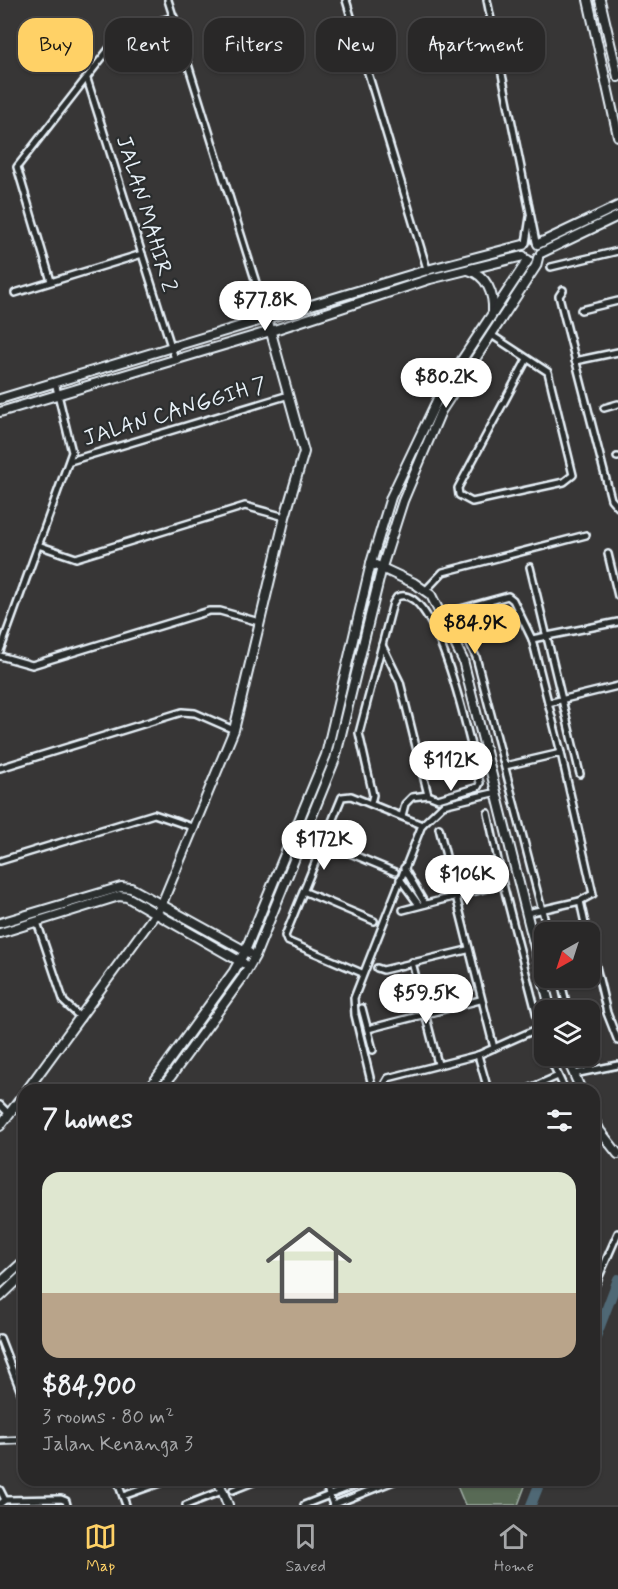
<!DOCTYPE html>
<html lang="en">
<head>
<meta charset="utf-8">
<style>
	:root { --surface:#292828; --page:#313030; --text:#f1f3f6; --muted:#a5a6a8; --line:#454445; --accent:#ffd166 }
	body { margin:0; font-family:Mynerve,sans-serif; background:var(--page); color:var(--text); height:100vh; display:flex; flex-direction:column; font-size:22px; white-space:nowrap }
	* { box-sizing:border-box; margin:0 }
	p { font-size:20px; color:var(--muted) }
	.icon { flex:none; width:33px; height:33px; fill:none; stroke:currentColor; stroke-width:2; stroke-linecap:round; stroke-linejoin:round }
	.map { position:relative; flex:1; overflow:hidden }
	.drawer { position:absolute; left:18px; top:1084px; width:582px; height:402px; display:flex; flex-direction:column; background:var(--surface); border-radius:18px; box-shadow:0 2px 4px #0004,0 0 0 2px var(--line) }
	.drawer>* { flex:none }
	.top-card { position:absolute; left:18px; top:18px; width:582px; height:54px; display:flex; gap:12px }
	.needle { width:39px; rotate:219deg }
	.fabs { position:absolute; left:534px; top:922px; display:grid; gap:12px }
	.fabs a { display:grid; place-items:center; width:66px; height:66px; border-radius:12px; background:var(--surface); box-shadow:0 2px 4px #0004,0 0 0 2px var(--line); font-size:30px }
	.price { position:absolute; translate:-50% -51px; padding:0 14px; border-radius:21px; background:#fff; color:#222; font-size:20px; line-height:39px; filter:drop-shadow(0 2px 3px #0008) }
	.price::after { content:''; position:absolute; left:50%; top:36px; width:18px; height:14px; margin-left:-9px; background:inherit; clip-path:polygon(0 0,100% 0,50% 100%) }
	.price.active { background:var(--accent); color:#111 }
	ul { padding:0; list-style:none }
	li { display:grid; align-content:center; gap:12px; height:318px; padding:0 24px }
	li+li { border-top:2px solid var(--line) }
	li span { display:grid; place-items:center; height:186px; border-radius:18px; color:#555 }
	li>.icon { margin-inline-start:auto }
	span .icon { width:108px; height:108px; fill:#fffc; stroke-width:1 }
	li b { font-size:26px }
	h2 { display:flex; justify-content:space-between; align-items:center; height:72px; padding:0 24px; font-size:26px }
	.pill { padding:0 21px; border-radius:18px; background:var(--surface); box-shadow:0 2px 4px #0004,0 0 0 2px var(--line); font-size:21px; line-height:54px }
	.pill.active { background:var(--accent); color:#111 }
	.tabs { display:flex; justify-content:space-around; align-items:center; height:84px; border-top:2px solid var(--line); background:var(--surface); font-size:16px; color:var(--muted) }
	.tabs a { display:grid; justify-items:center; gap:3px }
	.tabs .active { color:var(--accent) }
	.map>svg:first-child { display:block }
	.green { fill:#586b54; stroke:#a0aea6; stroke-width:1.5 }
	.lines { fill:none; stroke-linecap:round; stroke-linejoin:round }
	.river { stroke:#4f6774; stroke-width:10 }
	.street-casing { stroke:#e8f1f8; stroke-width:10 }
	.secondary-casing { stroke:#e8f1f8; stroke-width:12 }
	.street { stroke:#2a2d2e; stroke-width:5 }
	.secondary { stroke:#2a2d2e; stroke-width:8 }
	.labels { text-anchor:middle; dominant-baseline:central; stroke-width:4.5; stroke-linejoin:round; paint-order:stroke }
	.street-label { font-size:22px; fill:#e8f1f8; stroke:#2a2d2e }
</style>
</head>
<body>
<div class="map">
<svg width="618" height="1505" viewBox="0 0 618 1505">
	<rect width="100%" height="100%" fill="#373636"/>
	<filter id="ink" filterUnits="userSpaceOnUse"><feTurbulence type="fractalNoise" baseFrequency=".0167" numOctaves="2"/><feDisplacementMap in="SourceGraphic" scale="12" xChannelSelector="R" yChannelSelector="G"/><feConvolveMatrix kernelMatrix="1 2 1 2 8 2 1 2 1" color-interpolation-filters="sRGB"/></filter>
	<g filter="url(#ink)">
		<!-- green -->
		<polygon class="green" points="455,1481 527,1481 518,1505 465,1505"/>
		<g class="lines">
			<!-- river -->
			<g class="river">
				<polyline points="594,1342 618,1279"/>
				<polyline points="531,1505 541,1480"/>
			</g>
			<!-- street casing -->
			<g class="street-casing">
				<g id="street">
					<polyline points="168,0 267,318"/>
					<polyline points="346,0 428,272"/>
					<polyline points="487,0 536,242"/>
					<polyline points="87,79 175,359"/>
					<polyline points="526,243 530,217"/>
					<polyline points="551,267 618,251"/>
					<polyline points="51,281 17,167 123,31 174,17"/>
					<polyline points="563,290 559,296 611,499 618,507"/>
					<polyline points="15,293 142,254"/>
					<polyline points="581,310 618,301"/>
					<polyline points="490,334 548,372 573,475 564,482 472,502 459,495 458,488 527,359"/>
					<polyline points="575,361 618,352"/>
					<polyline points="604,408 618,404"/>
					<polyline points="617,457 618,457"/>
					<polyline points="70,461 289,395"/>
					<polyline points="38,545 76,558 245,506 285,517"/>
					<polyline points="608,554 618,596"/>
					<polyline points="530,567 580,774"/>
					<polyline points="426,590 443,572 586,535"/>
					<polyline points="454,610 476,657 548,933"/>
					<polyline points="442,614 508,596 513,600 532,639 561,753 505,766"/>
					<polyline points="532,639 618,622"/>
					<polyline points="382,645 400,682 428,795"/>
					<polyline points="0,651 72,452 55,382"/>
					<polyline points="0,656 32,665 209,611 220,611 259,622"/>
					<polyline points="548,703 618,686"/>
					<polyline points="0,768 182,712 195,713 234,730"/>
					<path d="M371,803L373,795L359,733L393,603L397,597C438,579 473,756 480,783L478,787L438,799L428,795L412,797L405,804L402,816"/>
					<polyline points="488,813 503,884 544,1043"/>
					<polyline points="439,828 494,1048"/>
					<polyline points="323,842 395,872"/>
					<polyline points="0,861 154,814 195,828"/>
					<polyline points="404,868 425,904"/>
					<polyline points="400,879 419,905"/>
					<polyline points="303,891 374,921"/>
					<polyline points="580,901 587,933"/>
					<polyline points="403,910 503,884"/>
					<polyline points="527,913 580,901 593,894 561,753"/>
					<polyline points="37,922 64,1002 81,1018"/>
					<polyline points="590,941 607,1013 618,1041"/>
					<polyline points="412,962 438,1064"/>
					<polyline points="377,968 383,970 467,950"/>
					<polyline points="362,973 287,941 285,936 342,797 351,796 422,825"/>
					<polyline points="560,978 568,1011"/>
					<polyline points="362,1008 373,1050"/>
					<polyline points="368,1029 480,1000"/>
					<polyline points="478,1055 488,1090"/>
					<polyline points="549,1056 565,1090"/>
					<polyline points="582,1056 589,1070"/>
					<polyline points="574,1074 618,1065"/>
					<polyline points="373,1090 355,1015 354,998 422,825 443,805 497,792"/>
					<polyline points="386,1090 385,1083 388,1078 478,1055 539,1028"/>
					<polyline points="526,1090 558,1076"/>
					<polyline points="0,1105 9,1114"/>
					<polyline points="594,1288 618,1233"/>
					<polyline points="0,1338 24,1400"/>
					<polyline points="0,1441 24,1440"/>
					<polyline points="117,1480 126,1505"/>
					<polyline points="324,1480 333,1505"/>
					<polyline points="0,1490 5,1500"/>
					<polyline points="233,1490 258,1480"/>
					<polyline points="123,1496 168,1480"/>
					<polyline points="0,1504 5,1500 61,1499 66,1501 67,1505"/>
					<polyline points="186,1505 222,1491"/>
					<polyline points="304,1505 368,1480"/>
					<polyline points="333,1505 396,1480"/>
				</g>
			</g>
			<!-- secondary casing -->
			<g class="secondary-casing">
				<g id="secondary">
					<polyline points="588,0 618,136"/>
					<polyline points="600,0 618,77"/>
					<polyline points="538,244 618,206"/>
					<polyline points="541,253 618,216"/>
					<path d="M468,270C487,275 494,294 493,312"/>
					<polyline points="0,399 427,270 523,245"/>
					<polyline points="0,412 271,331 430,279 523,256"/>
					<polyline points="371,563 414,583 431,595 463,660 551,1011"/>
					<polyline points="0,923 121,887 131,888 249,953"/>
					<polyline points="0,933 119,896 127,897 243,963"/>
					<polyline points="566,1056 581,1090"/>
					<polyline points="27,1090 161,906 234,730 285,517 304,452 267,318"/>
					<polyline points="148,1090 234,971 245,951 326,755 371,563 391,497 442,390 528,260"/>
					<polyline points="161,1090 243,977 255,956 335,759 382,567 403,501 441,411 536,266 538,258"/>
					<polyline points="594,1119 600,1131 618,1154"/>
					<polyline points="0,1126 24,1094"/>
					<polyline points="0,1283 24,1261"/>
					<polyline points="0,1297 24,1274"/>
					<polyline points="218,1480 228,1505"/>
				</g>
			</g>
			<!-- street -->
			<use href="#street" class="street"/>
			<!-- secondary -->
			<use href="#secondary" class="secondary"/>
		</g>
	</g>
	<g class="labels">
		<!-- street labels -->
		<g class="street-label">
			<text transform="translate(146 214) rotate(73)">JALAN MAHIR 2</text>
			<text transform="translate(175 412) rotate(-17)">JALAN CANGGIH 7</text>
		</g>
	</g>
</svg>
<div class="fabs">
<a><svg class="needle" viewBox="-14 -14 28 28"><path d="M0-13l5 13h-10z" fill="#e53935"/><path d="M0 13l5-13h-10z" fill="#a5a6a8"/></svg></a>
<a><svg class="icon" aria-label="layers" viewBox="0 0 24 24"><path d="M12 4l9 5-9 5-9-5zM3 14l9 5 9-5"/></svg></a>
</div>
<b class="price" style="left:265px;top:332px">$77.8K</b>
<b class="price" style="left:446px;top:409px">$80.2K</b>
<b class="price active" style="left:475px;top:655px">$84.9K</b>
<b class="price" style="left:451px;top:792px">$112K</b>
<b class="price" style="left:324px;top:871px">$172K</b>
<b class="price" style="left:467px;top:906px">$106K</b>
<b class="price" style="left:426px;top:1025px">$59.5K</b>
<div class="top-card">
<a class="pill active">Buy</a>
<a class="pill">Rent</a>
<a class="pill">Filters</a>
<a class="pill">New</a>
<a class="pill">Apartment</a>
</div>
<section class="drawer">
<h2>7 homes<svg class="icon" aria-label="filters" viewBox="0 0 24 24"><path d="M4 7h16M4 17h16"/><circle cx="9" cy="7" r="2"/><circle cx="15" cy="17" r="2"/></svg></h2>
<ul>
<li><span style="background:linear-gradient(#dfe7d0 65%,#b9a48a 0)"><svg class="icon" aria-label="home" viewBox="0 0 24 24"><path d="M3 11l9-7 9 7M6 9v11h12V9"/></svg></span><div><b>$84,900</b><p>3 rooms · 80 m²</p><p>Jalan Kenanga 3</p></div></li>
</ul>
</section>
</div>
<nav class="tabs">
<a class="active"><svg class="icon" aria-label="map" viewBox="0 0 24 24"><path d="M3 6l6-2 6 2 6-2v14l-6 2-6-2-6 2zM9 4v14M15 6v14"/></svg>Map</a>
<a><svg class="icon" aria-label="saved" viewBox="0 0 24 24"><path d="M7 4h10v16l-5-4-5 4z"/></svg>Saved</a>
<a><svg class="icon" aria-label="home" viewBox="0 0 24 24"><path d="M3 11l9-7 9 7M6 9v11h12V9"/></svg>Home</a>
</nav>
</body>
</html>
